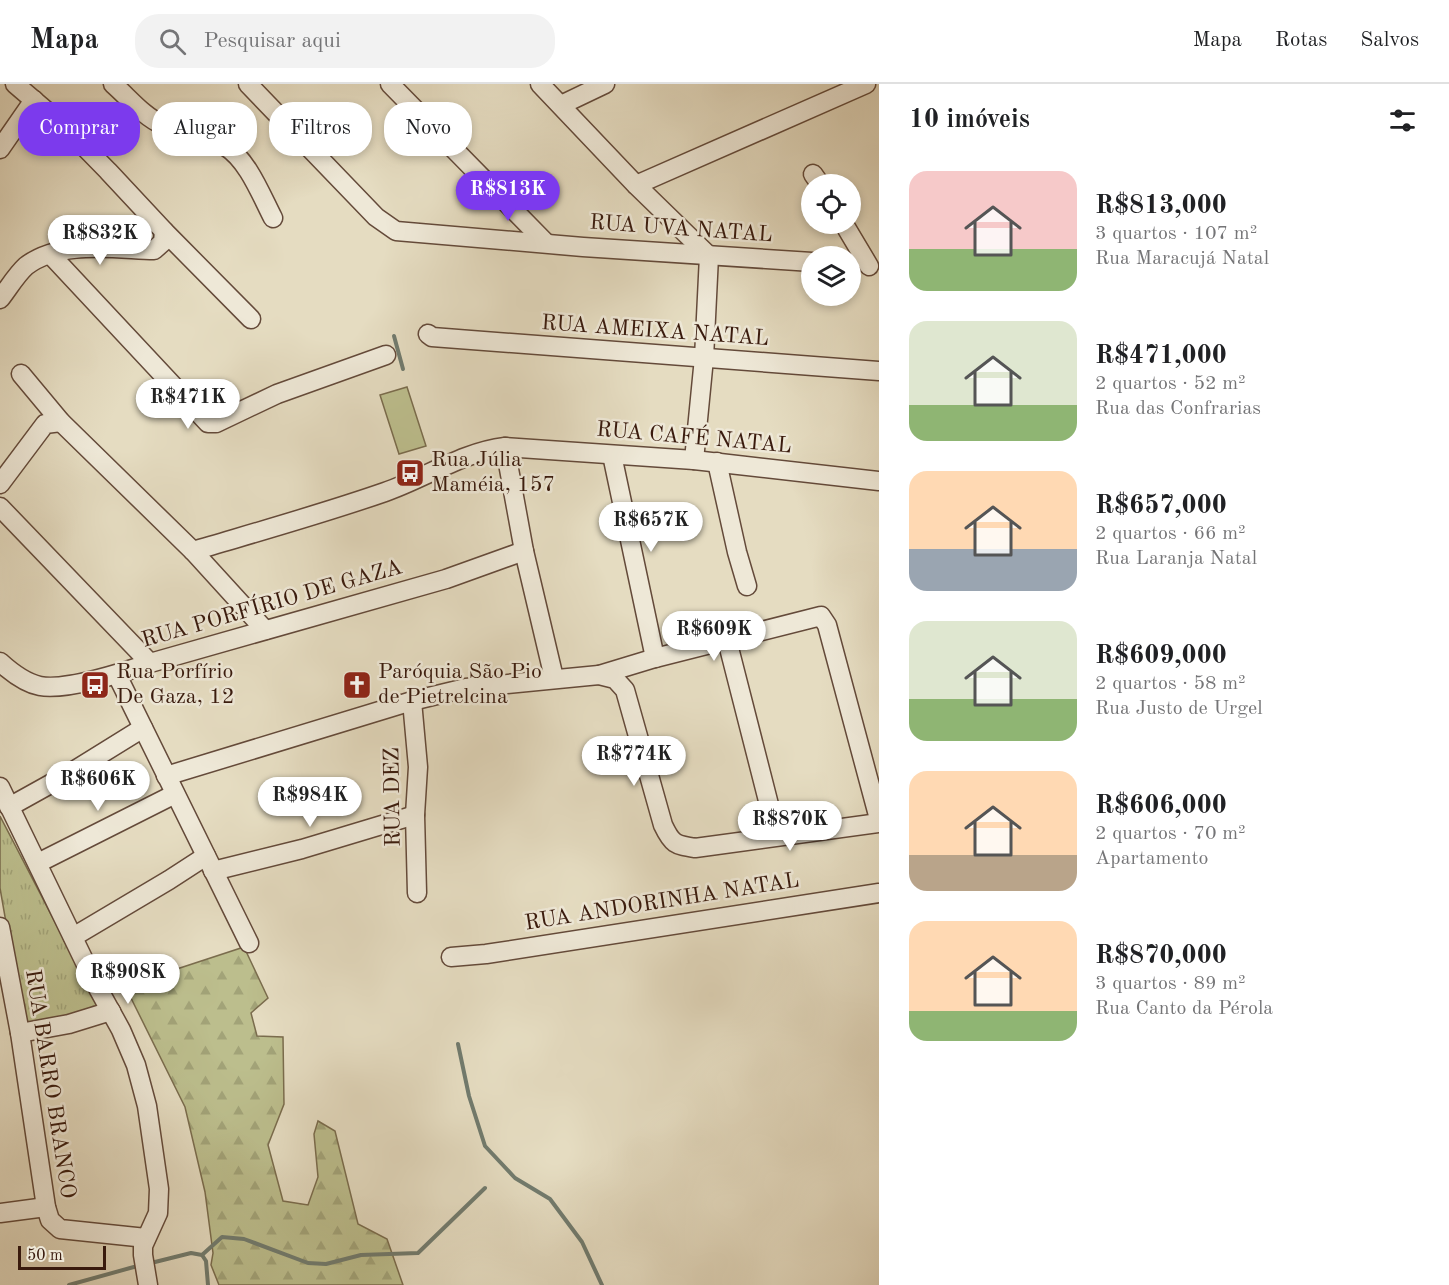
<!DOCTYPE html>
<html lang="pt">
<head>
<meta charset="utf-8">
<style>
	:root { --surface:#fff; --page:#f2f2f2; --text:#202124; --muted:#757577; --line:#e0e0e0; --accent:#7c3aed }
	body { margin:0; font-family:"Old Standard TT",serif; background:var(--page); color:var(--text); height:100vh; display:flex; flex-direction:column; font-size:22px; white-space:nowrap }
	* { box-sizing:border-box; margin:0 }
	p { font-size:20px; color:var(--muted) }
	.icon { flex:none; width:33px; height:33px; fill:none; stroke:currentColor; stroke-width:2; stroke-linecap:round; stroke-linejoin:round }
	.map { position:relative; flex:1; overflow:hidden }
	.sheet { display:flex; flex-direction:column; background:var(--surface); width:570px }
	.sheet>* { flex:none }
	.hud { position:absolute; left:18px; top:18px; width:570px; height:54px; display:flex; gap:12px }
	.controls { position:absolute; left:801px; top:90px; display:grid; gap:12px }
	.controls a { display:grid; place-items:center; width:60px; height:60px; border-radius:50%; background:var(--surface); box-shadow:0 3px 9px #0003; font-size:30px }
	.scale { position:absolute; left:18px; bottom:15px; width:88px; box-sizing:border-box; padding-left:6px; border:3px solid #391a0d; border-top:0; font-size:16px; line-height:21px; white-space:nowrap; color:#391a0d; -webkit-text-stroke:4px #eee8d7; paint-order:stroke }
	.price { position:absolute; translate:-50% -51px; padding:0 14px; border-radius:21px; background:#fff; color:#222; font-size:20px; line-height:39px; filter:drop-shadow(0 2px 3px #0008) }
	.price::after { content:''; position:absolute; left:50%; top:36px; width:18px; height:14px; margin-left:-9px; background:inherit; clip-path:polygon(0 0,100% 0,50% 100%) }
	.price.current { background:var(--accent); color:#fff }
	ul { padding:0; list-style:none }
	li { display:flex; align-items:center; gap:18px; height:150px; padding:0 30px }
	li span { display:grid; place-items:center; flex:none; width:168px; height:120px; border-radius:18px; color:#555 }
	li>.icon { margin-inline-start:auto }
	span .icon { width:72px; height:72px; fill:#fffc; stroke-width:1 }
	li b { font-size:26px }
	h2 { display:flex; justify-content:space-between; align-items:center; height:72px; padding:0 30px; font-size:26px }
	.pill { padding:0 21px; border-radius:24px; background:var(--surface); box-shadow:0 3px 9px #0003; font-size:21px; line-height:54px }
	.pill.current { background:var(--accent); color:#fff }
	header { display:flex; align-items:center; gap:36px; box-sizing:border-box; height:84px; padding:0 30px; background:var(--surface); border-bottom:2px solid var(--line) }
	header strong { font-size:28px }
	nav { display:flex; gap:33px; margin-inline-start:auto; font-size:21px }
	.search { width:420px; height:54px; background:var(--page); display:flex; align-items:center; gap:15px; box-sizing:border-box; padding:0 21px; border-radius:24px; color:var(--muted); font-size:22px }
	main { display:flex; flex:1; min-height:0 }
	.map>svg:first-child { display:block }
	.grass { fill:url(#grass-tufts); stroke:#7a6c4d; stroke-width:1.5 }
	.forest { fill:url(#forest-firs); stroke:#7a6c4d; stroke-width:1.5 }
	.pitch { fill:#bcbe8d; stroke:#7a6c4d; stroke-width:1.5 }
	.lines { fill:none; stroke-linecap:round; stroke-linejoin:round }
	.stream { stroke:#717b6e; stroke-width:4 }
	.minor-casing { stroke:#644a3a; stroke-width:21 }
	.minor { stroke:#eee8d7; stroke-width:18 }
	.labels { text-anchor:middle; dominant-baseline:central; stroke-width:5; stroke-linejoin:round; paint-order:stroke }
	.street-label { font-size:22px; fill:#391a0d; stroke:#eee8d7 }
	.poi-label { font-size:22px; fill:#391a0d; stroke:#eee8d7; text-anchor:start }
</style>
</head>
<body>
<header>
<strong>Mapa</strong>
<div class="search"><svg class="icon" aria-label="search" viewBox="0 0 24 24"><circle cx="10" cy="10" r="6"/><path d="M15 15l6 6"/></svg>Pesquisar aqui</div>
<nav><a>Mapa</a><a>Rotas</a><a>Salvos</a></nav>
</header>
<main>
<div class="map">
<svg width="879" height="1201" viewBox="0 0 879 1201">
	<defs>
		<pattern id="grass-tufts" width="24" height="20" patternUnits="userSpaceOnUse" patternTransform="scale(1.5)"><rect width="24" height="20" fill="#bcbe8d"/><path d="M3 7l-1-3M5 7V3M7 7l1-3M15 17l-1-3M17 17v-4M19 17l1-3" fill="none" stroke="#a2a378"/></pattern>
		<pattern id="forest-firs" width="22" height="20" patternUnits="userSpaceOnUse" patternTransform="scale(1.5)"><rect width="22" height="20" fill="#bcbe8d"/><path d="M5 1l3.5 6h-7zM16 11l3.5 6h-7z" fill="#a2a378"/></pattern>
	</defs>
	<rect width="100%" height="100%" fill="#e5dcc1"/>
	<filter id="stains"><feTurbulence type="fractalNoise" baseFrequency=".00333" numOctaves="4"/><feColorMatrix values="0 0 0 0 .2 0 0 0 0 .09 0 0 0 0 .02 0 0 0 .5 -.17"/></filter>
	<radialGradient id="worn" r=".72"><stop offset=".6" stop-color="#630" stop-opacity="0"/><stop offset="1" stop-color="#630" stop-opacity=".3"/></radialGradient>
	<!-- grass -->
	<polygon class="grass" points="0,732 99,923 24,942 0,804"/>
	<!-- forest -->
	<polygon class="forest" points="244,863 268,914 251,929 257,952 283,953 284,1020 268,1061 283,1117 308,1121 318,1093 314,1050 318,1037 335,1047 358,1140 387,1155 403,1201 219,1201 211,1181 213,1169 205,1108 185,1023 125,902"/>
	<!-- pitch -->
	<polygon class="pitch" points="407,303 426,362 399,370 380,311"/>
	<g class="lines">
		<!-- stream -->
		<g class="stream">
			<polyline points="394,252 403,285"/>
			<polyline points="458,960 469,1012 485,1062 515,1094 550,1115 582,1158 602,1201"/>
			<polyline points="202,1171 222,1153 244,1155 308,1179 326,1180 361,1171 418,1169 485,1104"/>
			<polyline points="151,1179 191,1169 202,1171 206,1177 208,1201"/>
			<polyline points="69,1201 141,1181"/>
		</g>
		<!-- minor casing -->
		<g class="minor-casing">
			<g id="minor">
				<polyline points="15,0 64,42 108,87 164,147 251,235"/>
				<path d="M113,0C129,14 144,33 163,41C184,49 206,50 225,62C248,76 261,111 273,134"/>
				<polyline points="248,0 376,133 396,147 583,163 812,178"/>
				<polyline points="390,0 546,159"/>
				<polyline points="540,0 636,101 709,172 704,274 694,376"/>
				<polyline points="561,21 605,0"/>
				<polyline points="0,65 34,16"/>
				<polyline points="813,90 820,100"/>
				<polyline points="636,101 866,0"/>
				<polyline points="844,140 869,182"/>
				<polyline points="51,171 208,339 216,339 277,310 386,271"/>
				<path d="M0,215C8,205 16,191 26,182C60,156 114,165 154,166L163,158L164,147"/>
				<polyline points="428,250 432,253 879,287"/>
				<polyline points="21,290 61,338 193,467 265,546"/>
				<polyline points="505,363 524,467 554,594"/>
				<polyline points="612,371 655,574"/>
				<polyline points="717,378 737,468 747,502"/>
				<polyline points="0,400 45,340 61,338"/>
				<polyline points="0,423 150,579"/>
				<path d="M193,467C257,448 322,430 385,408C425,394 463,368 505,363L694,376L879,397"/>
				<polyline points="727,556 777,752"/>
				<path d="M0,578C11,588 25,599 40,602C66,607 125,588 150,579L446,495L524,467"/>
				<polyline points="117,591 249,859"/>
				<polyline points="599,591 655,574 821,532 827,541 879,735"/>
				<polyline points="412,617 418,683 415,731 417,809"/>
				<path d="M166,692L412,617L466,604L599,591L615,595L625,606L663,741C672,760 675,761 695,764L879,739"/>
				<polyline points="0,703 94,897 121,946 136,981 147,1022 159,1105 158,1129 143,1162 143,1171 148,1201"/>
				<polyline points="9,723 72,688 143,644"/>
				<polyline points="38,779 175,710"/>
				<polyline points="213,787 302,765 415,731"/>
				<polyline points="0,843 20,949 46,1123 50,1136 60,1145 146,1154"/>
				<polyline points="73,853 169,796 206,772"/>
				<polyline points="451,873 486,870 879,809"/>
				<polyline points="20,949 69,940 111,927"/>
				<polyline points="0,1129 46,1123"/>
			</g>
		</g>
		<!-- minor -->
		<use href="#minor" class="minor"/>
	</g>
	<!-- icons -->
	<defs>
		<g id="bus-square" transform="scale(1.5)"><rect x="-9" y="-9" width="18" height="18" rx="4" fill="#8f2418" stroke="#eee8d7"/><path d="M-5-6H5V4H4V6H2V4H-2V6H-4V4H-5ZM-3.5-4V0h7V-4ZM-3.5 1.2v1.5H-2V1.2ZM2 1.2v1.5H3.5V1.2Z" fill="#fff"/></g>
		<g id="church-square" transform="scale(1.5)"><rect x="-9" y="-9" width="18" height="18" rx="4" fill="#8f2418" stroke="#eee8d7"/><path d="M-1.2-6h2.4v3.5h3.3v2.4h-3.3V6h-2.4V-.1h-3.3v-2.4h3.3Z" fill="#fff"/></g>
	</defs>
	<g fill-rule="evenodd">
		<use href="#bus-square" x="410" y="389"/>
		<use href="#bus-square" x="95" y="601"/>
		<use href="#church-square" x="357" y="601"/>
	</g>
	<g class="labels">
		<!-- street labels -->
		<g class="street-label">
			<text transform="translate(681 145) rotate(4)">RUA UVA NATAL</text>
			<text transform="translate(655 247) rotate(4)">RUA AMEIXA NATAL</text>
			<text transform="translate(694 354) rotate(5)">RUA CAFÉ NATAL</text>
			<text transform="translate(272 520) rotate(-16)">RUA PORFÍRIO DE GAZA</text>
			<text transform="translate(393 713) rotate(-91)">RUA DEZ</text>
			<text transform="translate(662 818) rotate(-9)">RUA ANDORINHA NATAL</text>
			<text transform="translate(50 1000) rotate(81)">RUA BARRO BRANCO</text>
		</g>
		<!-- poi labels -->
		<g class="poi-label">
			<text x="431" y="376">Rua Júlia<tspan x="431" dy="25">Maméia, 157</tspan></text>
			<text x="116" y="588">Rua Porfírio<tspan x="116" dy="25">De Gaza, 12</tspan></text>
			<text x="378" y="588">Paróquia São Pio<tspan x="378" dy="25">de Pietrelcina</tspan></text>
		</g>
	</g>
	<rect width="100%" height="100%" filter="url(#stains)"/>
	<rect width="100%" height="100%" fill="url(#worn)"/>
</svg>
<div class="controls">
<a><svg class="icon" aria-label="locate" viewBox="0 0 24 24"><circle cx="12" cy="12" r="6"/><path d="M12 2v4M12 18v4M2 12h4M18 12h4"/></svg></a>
<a><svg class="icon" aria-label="layers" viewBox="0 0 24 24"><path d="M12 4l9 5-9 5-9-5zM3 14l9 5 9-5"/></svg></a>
</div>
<div class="scale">50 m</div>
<b class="price current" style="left:508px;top:138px">R$813K</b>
<b class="price" style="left:100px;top:182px">R$832K</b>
<b class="price" style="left:188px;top:346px">R$471K</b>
<b class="price" style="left:651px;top:469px">R$657K</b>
<b class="price" style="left:714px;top:578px">R$609K</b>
<b class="price" style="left:634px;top:703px">R$774K</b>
<b class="price" style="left:98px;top:728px">R$606K</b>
<b class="price" style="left:310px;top:744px">R$984K</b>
<b class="price" style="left:790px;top:768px">R$870K</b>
<b class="price" style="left:128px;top:921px">R$908K</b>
<div class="hud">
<a class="pill current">Comprar</a>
<a class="pill">Alugar</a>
<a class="pill">Filtros</a>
<a class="pill">Novo</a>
</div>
</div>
<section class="sheet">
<h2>10 imóveis<svg class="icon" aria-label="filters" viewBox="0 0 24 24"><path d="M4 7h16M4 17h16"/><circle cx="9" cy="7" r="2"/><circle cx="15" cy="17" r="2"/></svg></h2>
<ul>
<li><span style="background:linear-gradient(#f6c9c9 65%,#8fb573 0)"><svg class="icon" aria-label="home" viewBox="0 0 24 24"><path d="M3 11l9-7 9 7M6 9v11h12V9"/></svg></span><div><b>R$813,000</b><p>3 quartos · 107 m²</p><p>Rua Maracujá Natal</p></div></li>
<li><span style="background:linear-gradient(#dfe7d0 70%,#8fb573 0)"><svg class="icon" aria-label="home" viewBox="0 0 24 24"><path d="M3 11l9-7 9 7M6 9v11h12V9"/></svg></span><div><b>R$471,000</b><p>2 quartos · 52 m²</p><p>Rua das Confrarias</p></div></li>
<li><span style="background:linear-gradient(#ffd9b3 65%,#9aa5b1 0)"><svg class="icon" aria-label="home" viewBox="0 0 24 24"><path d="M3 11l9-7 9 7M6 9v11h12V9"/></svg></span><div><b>R$657,000</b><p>2 quartos · 66 m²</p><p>Rua Laranja Natal</p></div></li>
<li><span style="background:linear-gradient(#dfe7d0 65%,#8fb573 0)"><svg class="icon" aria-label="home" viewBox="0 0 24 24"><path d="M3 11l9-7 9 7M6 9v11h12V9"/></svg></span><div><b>R$609,000</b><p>2 quartos · 58 m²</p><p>Rua Justo de Urgel</p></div></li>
<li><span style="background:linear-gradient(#ffd9b3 70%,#b9a48a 0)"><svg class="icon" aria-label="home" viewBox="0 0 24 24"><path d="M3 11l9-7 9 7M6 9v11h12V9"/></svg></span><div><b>R$606,000</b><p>2 quartos · 70 m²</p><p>Apartamento</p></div></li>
<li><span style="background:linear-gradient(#ffd9b3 75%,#8fb573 0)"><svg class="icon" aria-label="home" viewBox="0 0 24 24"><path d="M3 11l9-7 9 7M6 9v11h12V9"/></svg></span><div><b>R$870,000</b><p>3 quartos · 89 m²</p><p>Rua Canto da Pérola</p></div></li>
</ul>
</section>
</main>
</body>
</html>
